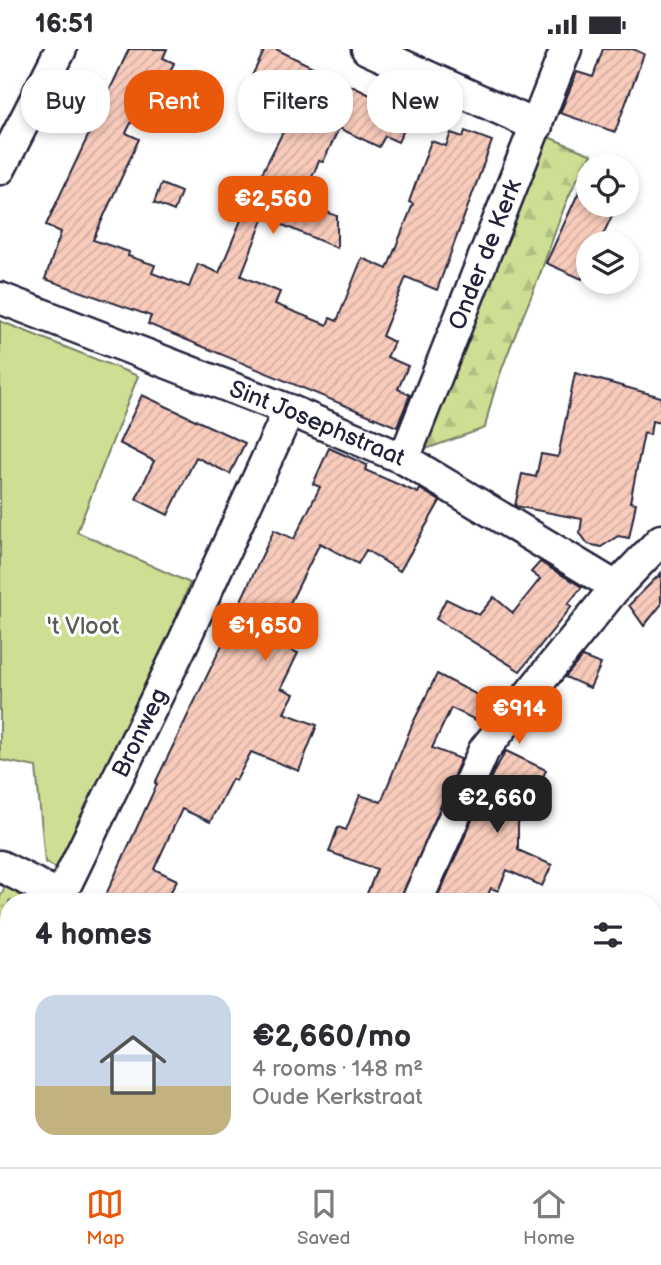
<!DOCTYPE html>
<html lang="en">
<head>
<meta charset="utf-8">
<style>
	:root { --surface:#fff; --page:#f2f2f3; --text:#2b2b33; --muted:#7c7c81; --line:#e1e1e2; --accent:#ea580c }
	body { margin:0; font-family:"Balsamiq Sans",sans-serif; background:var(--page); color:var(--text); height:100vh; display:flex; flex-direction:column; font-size:26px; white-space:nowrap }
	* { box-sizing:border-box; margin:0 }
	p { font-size:23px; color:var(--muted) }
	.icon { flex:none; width:38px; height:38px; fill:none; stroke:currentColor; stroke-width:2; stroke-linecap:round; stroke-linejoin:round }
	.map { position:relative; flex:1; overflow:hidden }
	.sheet { position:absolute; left:0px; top:844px; width:662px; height:275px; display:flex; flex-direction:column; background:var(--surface); border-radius:28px 28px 0 0; box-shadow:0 4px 10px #0003 }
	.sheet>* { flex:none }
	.banner { position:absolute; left:21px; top:21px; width:620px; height:63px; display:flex; gap:14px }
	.fabs { position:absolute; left:576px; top:105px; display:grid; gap:14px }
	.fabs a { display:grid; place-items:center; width:63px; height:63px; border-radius:50%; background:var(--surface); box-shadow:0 4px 10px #0003; font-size:35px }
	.price { position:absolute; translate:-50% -60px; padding:0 16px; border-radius:14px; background:var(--accent); color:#fff; font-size:23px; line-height:46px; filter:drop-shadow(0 2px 4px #0008) }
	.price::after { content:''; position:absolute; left:50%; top:42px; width:21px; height:16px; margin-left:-10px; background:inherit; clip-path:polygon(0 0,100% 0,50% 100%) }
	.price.active { background:#222; color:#fff }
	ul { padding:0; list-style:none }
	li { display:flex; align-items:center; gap:21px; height:175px; padding:0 35px }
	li+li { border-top:2px solid var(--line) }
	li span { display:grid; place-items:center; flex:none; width:196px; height:140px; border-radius:21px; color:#555 }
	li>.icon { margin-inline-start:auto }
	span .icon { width:84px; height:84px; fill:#fffc; stroke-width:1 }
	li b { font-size:30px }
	h2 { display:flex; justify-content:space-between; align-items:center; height:84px; padding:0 35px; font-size:30px }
	.pill { padding:0 24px; border-radius:28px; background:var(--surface); box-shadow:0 4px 10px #0003; font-size:24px; line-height:63px }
	.pill.active { background:var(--accent); color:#fff }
	.status { display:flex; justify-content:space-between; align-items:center; height:49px; padding:0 35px; background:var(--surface); direction:ltr }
	.status svg { height:19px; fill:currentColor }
	.dock { display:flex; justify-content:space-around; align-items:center; height:98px; border-top:2px solid var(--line); background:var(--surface); font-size:19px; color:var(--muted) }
	.dock a { display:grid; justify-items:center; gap:4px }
	.dock .active { color:var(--accent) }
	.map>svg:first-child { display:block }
	.grass { fill:url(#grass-dots); stroke:#788067; stroke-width:2 }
	.forest { fill:url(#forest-firs); stroke:#788067; stroke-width:2 }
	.park { fill:#cedf93; stroke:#788067; stroke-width:2 }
	.building { fill:url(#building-hatch); stroke:#22223b; stroke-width:2 }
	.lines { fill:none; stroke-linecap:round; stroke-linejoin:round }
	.minor-casing { stroke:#22223b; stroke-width:35 }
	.minor { stroke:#fff; stroke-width:30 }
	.labels { text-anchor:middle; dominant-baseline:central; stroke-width:6; stroke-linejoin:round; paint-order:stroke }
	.street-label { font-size:24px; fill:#22223b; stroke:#fff }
	.park-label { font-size:24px; fill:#565b55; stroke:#fff }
</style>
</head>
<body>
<div class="status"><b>16:51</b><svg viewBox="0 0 49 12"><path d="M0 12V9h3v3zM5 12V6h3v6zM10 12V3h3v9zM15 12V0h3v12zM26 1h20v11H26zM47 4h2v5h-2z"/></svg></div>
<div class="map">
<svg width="661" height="1118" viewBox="0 0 661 1118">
	<defs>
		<pattern id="grass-dots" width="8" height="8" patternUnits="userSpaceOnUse" patternTransform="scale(1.75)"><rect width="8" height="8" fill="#cedf93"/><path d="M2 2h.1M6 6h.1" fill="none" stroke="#b1bf80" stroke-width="1.8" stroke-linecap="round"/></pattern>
		<pattern id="forest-firs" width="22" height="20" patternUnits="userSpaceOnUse" patternTransform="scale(1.75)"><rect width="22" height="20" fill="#cedf93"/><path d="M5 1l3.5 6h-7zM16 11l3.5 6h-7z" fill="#b1bf80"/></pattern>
		<pattern id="building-hatch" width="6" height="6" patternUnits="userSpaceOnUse" patternTransform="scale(1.75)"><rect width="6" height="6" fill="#f8cbbb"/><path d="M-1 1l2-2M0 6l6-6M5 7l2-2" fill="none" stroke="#d4aea2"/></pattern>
	</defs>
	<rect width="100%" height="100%" fill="#fff"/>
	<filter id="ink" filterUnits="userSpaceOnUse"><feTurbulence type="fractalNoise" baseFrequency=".0143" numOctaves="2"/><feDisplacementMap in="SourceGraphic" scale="14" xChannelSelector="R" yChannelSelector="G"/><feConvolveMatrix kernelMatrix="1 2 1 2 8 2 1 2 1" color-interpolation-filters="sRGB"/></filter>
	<g filter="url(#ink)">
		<!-- grass -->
		<polygon class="grass" points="9,829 37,848 37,852 9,852 9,919 0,937 0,848"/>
		<!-- forest -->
		<path class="forest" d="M541,85L592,106C565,143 554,190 537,233C518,281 495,328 485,379L426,400L433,374Z"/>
		<!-- park -->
		<polygon class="park" points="0,272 138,327 77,483 190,534 157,615 56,819 45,813 36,718 0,711"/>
		<!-- building -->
		<g class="building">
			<polygon points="129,0 167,0 163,9 174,14 162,42 150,36 126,84 139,90 93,191 129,203 128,207 155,216 152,224 189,238 198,215 219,224 254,140 290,69 276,62 282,52 248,35 265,0 276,0 411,66 398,93 385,87 379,98 339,79 323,113 319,112 301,153 337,167 337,199 264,168 241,227 280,243 275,255 327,276 330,269 337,272 362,209 387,220 413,155 409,153 431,92 446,97 451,84 463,88 465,82 492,92 437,241 406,228 382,287 394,293 387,308 408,317 398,340 410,346 397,378 148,275 151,267 45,230 61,183 46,176"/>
			<polygon points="603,0 633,0 644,5 615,83 560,64 577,23 593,28"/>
			<polygon points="588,123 588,156 617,156 599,194 588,194 588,218 582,230 546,214"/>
			<polygon points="161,135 181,143 174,162 154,154"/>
			<polygon points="575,324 661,348 661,374 652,372 650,386 644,384 630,453 636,454 629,489 618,487 601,498 588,495 580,484 582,470 515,457 522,425 536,428 541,405 558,408"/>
			<polygon points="142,346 245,394 230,425 196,408 168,466 136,450 154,412 119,394"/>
			<polygon points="329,399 367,416 365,421 418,444 420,440 440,452 400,522 366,501 358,515 320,494 271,592 298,604 281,639 294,645 284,664 317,676 299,722 251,703 236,732 232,730 210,773 182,760 154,820 177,831 166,852 103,852 157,735 155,734 238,563 236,562 274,481 294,490 320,438 313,435"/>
			<polygon points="540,513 582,538 568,555 572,557 520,622 436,570 446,550 479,566 494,548 513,564 540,530 531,523"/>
			<polygon points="661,524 661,556 644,577 629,556"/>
			<polygon points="582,608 601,615 590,639 565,628"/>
			<polygon points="437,625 495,655 480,673 451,659 432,699 461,710 400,852 364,852 377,820 329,803 338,778 346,781 360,746 381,753 412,676"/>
			<polygon points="506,702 546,721 526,768 518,774 518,801 552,816 542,837 507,821 498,842 491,839 485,852 436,852 493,724"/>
		</g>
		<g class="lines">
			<!-- minor casing -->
			<g class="minor-casing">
				<g id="minor">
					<polyline points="367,0 537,77"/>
					<polyline points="0,120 61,0"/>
					<path id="s1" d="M0,249L289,361L404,410L616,538"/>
					<path id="s2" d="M404,410L566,0"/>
					<polyline points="0,817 60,847"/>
					<path id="s3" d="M58,852L182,596L289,361"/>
					<polyline points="417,852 484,701 616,538 661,491"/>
					<polyline points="0,974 9,955"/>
					<polyline points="0,1115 7,1118"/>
					<polyline points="303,1118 307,1110"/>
				</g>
			</g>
			<!-- minor -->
			<use href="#minor" class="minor"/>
		</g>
	</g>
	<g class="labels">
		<!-- street labels -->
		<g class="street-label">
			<text stroke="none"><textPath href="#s2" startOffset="220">Onder de Kerk</textPath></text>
			<text stroke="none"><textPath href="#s1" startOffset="341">Sint Josephstraat</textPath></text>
			<text stroke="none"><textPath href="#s3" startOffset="187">Bronweg</textPath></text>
		</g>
		<!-- park labels -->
		<g class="park-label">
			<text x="83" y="577">'t Vloot</text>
		</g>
	</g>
</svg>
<div class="fabs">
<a><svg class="icon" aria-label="locate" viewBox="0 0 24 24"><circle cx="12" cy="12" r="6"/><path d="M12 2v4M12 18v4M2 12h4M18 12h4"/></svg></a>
<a><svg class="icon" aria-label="layers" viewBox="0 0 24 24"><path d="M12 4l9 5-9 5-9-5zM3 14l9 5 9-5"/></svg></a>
</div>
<b class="price" style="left:273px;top:187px">€2,560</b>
<b class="price" style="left:265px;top:614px">€1,650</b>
<b class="price" style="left:519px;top:697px">€914</b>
<b class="price active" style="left:497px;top:786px">€2,660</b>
<div class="banner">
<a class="pill">Buy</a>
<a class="pill active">Rent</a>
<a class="pill">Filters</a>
<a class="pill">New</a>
</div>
<section class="sheet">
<h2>4 homes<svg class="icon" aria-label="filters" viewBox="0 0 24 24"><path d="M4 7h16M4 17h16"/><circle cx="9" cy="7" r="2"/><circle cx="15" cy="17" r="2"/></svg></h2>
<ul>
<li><span style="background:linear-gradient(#c9d6e8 65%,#c2b280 0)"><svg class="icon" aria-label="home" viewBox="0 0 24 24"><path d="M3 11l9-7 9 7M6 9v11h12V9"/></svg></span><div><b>€2,660/mo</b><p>4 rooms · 148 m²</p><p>Oude Kerkstraat</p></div></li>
</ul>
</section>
</div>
<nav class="dock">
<a class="active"><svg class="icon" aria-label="map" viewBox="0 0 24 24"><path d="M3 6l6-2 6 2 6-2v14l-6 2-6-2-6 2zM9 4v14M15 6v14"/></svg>Map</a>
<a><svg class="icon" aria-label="saved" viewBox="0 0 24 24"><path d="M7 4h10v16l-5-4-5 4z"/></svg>Saved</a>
<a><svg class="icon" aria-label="home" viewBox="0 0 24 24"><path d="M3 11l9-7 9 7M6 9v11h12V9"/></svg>Home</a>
</nav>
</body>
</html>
